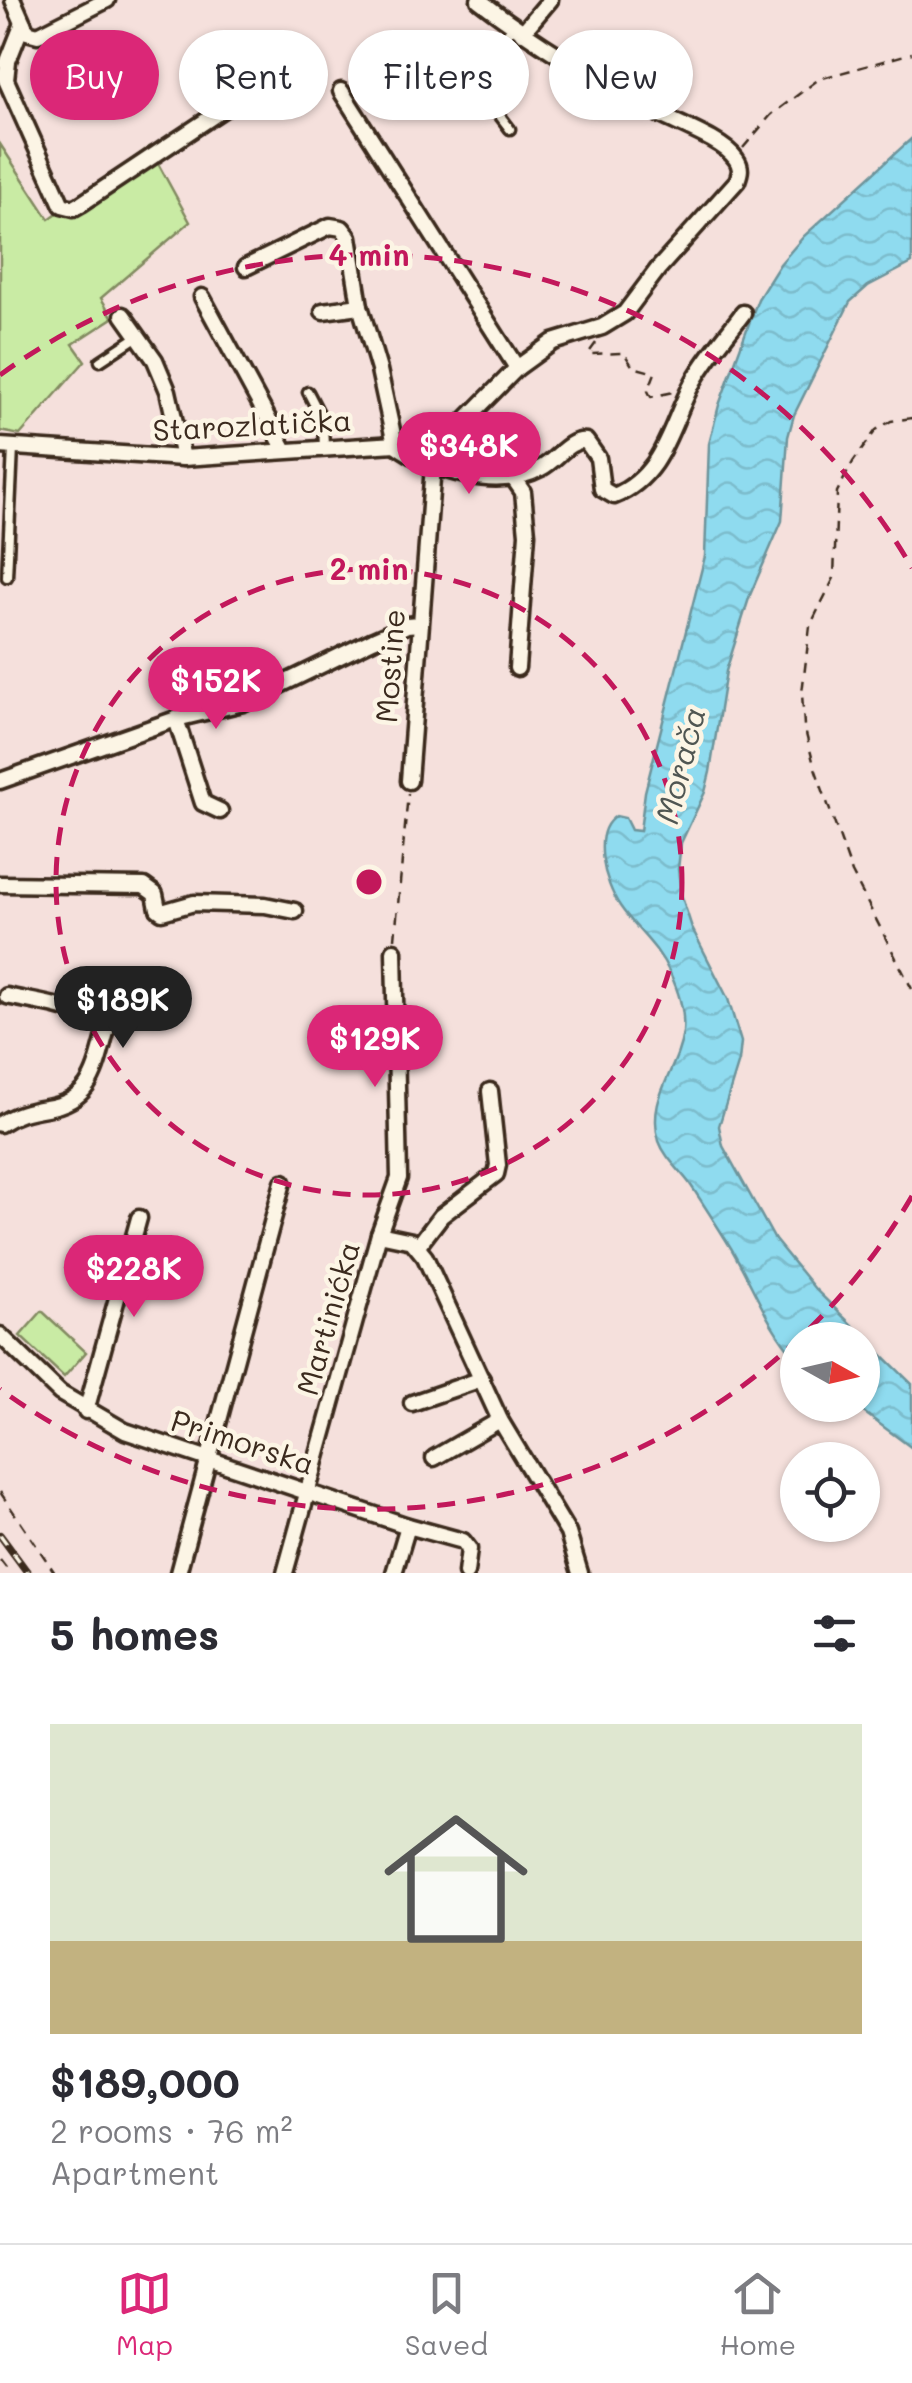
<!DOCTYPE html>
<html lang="en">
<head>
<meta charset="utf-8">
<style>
	:root { --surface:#fff; --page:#f2f2f3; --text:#2b2b33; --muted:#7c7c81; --line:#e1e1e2; --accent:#db2777 }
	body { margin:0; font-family:Mali,sans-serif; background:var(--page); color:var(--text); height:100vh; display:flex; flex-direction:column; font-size:38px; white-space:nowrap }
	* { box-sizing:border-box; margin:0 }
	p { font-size:32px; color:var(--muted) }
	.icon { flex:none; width:55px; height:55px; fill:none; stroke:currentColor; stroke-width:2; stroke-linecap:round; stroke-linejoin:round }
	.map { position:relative; height:1573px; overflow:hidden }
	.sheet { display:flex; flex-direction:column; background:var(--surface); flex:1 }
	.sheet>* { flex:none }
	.hud { position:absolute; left:30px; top:30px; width:852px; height:90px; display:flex; gap:20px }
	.needle { width:65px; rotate:98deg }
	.tools { position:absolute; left:780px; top:1322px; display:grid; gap:20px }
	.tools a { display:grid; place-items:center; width:100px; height:100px; border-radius:50%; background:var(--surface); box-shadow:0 2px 8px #0004; font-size:50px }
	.price { position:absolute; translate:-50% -85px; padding:0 22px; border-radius:35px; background:var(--accent); color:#fff; font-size:32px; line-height:65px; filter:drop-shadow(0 2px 5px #0008) }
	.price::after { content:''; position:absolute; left:50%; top:60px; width:30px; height:22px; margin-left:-15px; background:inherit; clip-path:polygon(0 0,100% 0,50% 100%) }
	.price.on { background:#222; color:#fff }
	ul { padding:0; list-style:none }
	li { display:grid; align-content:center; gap:20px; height:530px; padding:0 50px }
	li+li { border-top:2px solid var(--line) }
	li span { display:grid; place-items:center; height:310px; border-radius:0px; color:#555 }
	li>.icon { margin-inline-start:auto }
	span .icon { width:180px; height:180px; fill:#fffc; stroke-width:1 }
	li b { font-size:42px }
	h2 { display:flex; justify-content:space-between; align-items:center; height:120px; padding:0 50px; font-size:42px }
	.pill { padding:0 35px; border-radius:45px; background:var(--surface); box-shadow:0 2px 8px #0004; font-size:35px; line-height:90px }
	.pill.on { background:var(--accent); color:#fff }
	.tabs { display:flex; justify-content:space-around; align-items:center; height:140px; border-top:2px solid var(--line); background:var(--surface); font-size:28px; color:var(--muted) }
	.tabs a { display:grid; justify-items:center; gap:5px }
	.tabs .on { color:var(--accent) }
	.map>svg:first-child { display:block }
	.grass { fill:#c9eba4; stroke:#828a61; stroke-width:2.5 }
	.water { fill:url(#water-waves); stroke:#6d949b; stroke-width:2.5 }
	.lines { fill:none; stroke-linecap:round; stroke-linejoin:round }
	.service-casing { stroke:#3b2a1e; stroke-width:15 }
	.minor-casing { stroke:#3b2a1e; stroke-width:21 }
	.path { stroke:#3b2a1e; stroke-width:2.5; stroke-dasharray:10 8; stroke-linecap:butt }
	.service { stroke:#fcf5e5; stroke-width:8 }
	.minor { stroke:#fcf5e5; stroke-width:14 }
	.rail-casing { stroke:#3b2a1e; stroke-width:8 }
	.rail { stroke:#fcf5e5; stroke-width:4; stroke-dasharray:11; stroke-linecap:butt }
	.ring { fill:none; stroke:#c2185b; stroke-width:5; stroke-dasharray:18 12 }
	.labels { text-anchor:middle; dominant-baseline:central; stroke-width:9; stroke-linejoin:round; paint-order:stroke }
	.street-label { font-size:30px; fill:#3b2a1e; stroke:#fcf5e5 }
	.water-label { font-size:32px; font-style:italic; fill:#505652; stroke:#fcf5e5 }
	.centre { fill:#c2185b; stroke:#fcf5e5; stroke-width:5 }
	.ring-label { font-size:30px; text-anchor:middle; font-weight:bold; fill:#c2185b; stroke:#fcf5e5; stroke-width:9; stroke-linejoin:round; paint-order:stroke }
</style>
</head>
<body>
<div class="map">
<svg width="912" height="1573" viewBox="0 0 912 1573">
	<defs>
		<pattern id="water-waves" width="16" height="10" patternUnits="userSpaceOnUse" patternTransform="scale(2.5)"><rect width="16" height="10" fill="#8fdbef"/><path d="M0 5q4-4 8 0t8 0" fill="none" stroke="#7cbccc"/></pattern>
	</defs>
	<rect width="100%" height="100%" fill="#f5e0dc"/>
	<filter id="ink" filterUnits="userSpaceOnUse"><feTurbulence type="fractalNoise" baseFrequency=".01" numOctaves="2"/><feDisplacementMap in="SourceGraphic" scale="20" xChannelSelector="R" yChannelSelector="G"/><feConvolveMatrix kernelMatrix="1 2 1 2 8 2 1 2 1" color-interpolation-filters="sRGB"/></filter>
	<g filter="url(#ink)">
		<!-- grass -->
		<g class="grass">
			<polygon points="0,144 49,219 149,147 190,222 101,298 113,318 73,344 85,361 20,435 0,431"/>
			<polygon points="42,1311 86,1352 64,1377 20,1336"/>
		</g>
		<!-- water -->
		<path class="water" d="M912,138V263L868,286L850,302L794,415L788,437L782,521L750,595L726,671L710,772L705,792L681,843L678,869L681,894L692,928L728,999L741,1042L739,1061L719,1126L723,1146L775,1240L815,1289L912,1384V1448L854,1405H862V1340H798L797,1359C766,1325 754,1287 731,1248C718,1227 704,1205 690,1184C680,1170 665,1158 659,1141C646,1098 678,1071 683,1032C685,1013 678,990 670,973C656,943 637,931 620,906C605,884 590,832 616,816L625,818L631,830L640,831L645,792L705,556L709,444L719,405L758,299L780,264L804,236Z"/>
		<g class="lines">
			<!-- service casing -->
			<g class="service-casing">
				<g id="service">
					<polyline points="510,129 472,79 472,72 514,26"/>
					<polyline points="100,361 138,336"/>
					<polyline points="308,392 323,421 324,449"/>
					<polyline points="7,577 13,448"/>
				</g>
			</g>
			<!-- minor casing -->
			<g class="minor-casing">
				<g id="minor">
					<polyline points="13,0 27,32 38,35 107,0"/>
					<polyline points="23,23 8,61 6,80 62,205 74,208 81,204 225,108"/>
					<polyline points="522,33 550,0"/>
					<polyline points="341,91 517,368"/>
					<path d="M246,267L330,226L342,228L349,237L360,306L379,370L395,444C433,472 498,491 541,468C557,460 568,439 586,441L598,458L602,489L614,496C663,476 670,426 692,384C705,359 726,336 743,313"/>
					<polyline points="202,297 285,450"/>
					<polyline points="323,311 360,306"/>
					<polyline points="123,315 155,360 168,391 183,458"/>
					<path d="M0,446L183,458L395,444L450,436L517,368L553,342L602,327L625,313L658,269L737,181C740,173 742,167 736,159C723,139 671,122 649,109C591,76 532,41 479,0"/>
					<polyline points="514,479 523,492 527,534 517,668"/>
					<polyline points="176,719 203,803 220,811"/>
					<polyline points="0,781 176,719 243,703 373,640 407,625 419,624"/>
					<polyline points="409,781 433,466 444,438"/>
					<polyline points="0,884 144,886 155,894 158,909 162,912 194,903 265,905 295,911"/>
					<path d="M0,1124C15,1114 28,1111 46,1108C92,1101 95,1071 106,1032C95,1009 32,1002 7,996"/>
					<polyline points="379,1234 399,1178 394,951"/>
					<polyline points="418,1246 441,1216 496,1174 498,1165 490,1091"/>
					<polyline points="0,1335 60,1393 125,1431 408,1526 463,1541 469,1549 466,1573"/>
					<polyline points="412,1403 482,1379"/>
					<polyline points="86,1411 139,1218"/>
					<polyline points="434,1458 500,1420"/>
					<polyline points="178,1573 283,1182"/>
					<polyline points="285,1573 379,1234 412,1241 425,1257 500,1420 568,1533 580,1573"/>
					<polyline points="394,1573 408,1526"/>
				</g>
			</g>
			<!-- path -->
			<g class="path">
				<polyline points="743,148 771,115 819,79 912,53"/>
				<polyline points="596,343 588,354 624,353 633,367 655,373 648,391 651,397 673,392"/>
				<polyline points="912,418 891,421 876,430 853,462 837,492 834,578 810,626 802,693 804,726 814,765 852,873 912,989"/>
				<polyline points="395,939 408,793"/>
				<polyline points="0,1492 55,1573"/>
				<polyline points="0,1560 10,1573"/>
			</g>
			<!-- service -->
			<use href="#service" class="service"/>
			<!-- minor -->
			<use href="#minor" class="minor"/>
			<!-- rail casing -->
			<g class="rail-casing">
				<polyline id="rail" points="0,1535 28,1573"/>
			</g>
			<!-- rail -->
			<use href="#rail" class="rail"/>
		</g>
	</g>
	<!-- distance rings -->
	<g class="ring">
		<circle cx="369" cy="882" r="313"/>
		<path d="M912 1196A627 627 0 0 1 0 1389M0 375A627 627 0 0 1 912 568"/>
	</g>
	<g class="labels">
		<!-- street labels -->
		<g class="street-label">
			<text transform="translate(252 424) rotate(-3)">Starozlatička</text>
			<text transform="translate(389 666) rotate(-86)">Mostine</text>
			<text transform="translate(327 1318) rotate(-74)">Martinićka</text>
			<text transform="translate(243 1441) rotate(18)">Primorska</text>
		</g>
		<!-- water labels -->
		<g class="water-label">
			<text transform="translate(679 765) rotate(-76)">Morača</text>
		</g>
	</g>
	<circle cx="369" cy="882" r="15" class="centre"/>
	<g class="ring-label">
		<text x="369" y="266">4 min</text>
		<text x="369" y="580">2 min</text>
	</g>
</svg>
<div class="tools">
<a><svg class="needle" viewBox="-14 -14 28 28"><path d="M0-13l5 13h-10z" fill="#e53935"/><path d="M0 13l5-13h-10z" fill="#7c7c81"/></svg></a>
<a><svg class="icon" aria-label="locate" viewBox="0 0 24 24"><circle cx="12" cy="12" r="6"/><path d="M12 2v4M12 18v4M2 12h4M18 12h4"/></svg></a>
</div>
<b class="price" style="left:469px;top:497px">$348K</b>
<b class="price" style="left:216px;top:732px">$152K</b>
<b class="price on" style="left:123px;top:1051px">$189K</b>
<b class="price" style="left:375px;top:1090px">$129K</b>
<b class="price" style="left:134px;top:1320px">$228K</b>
<div class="hud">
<a class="pill on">Buy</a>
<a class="pill">Rent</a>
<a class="pill">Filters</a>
<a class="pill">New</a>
</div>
</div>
<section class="sheet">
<h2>5 homes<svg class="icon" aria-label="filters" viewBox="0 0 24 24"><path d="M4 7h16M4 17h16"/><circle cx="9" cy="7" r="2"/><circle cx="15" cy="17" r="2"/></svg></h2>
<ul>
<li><span style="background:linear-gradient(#dfe7d0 70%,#c2b280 0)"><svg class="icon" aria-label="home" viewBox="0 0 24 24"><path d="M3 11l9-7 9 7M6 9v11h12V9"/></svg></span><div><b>$189,000</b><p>2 rooms · 76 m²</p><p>Apartment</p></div></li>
</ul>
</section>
<nav class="tabs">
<a class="on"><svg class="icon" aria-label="map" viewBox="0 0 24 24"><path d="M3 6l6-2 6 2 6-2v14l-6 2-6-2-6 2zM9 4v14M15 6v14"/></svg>Map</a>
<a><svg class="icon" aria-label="saved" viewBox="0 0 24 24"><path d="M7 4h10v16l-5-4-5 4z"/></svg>Saved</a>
<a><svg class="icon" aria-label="home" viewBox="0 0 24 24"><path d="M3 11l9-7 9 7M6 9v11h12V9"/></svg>Home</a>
</nav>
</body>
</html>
